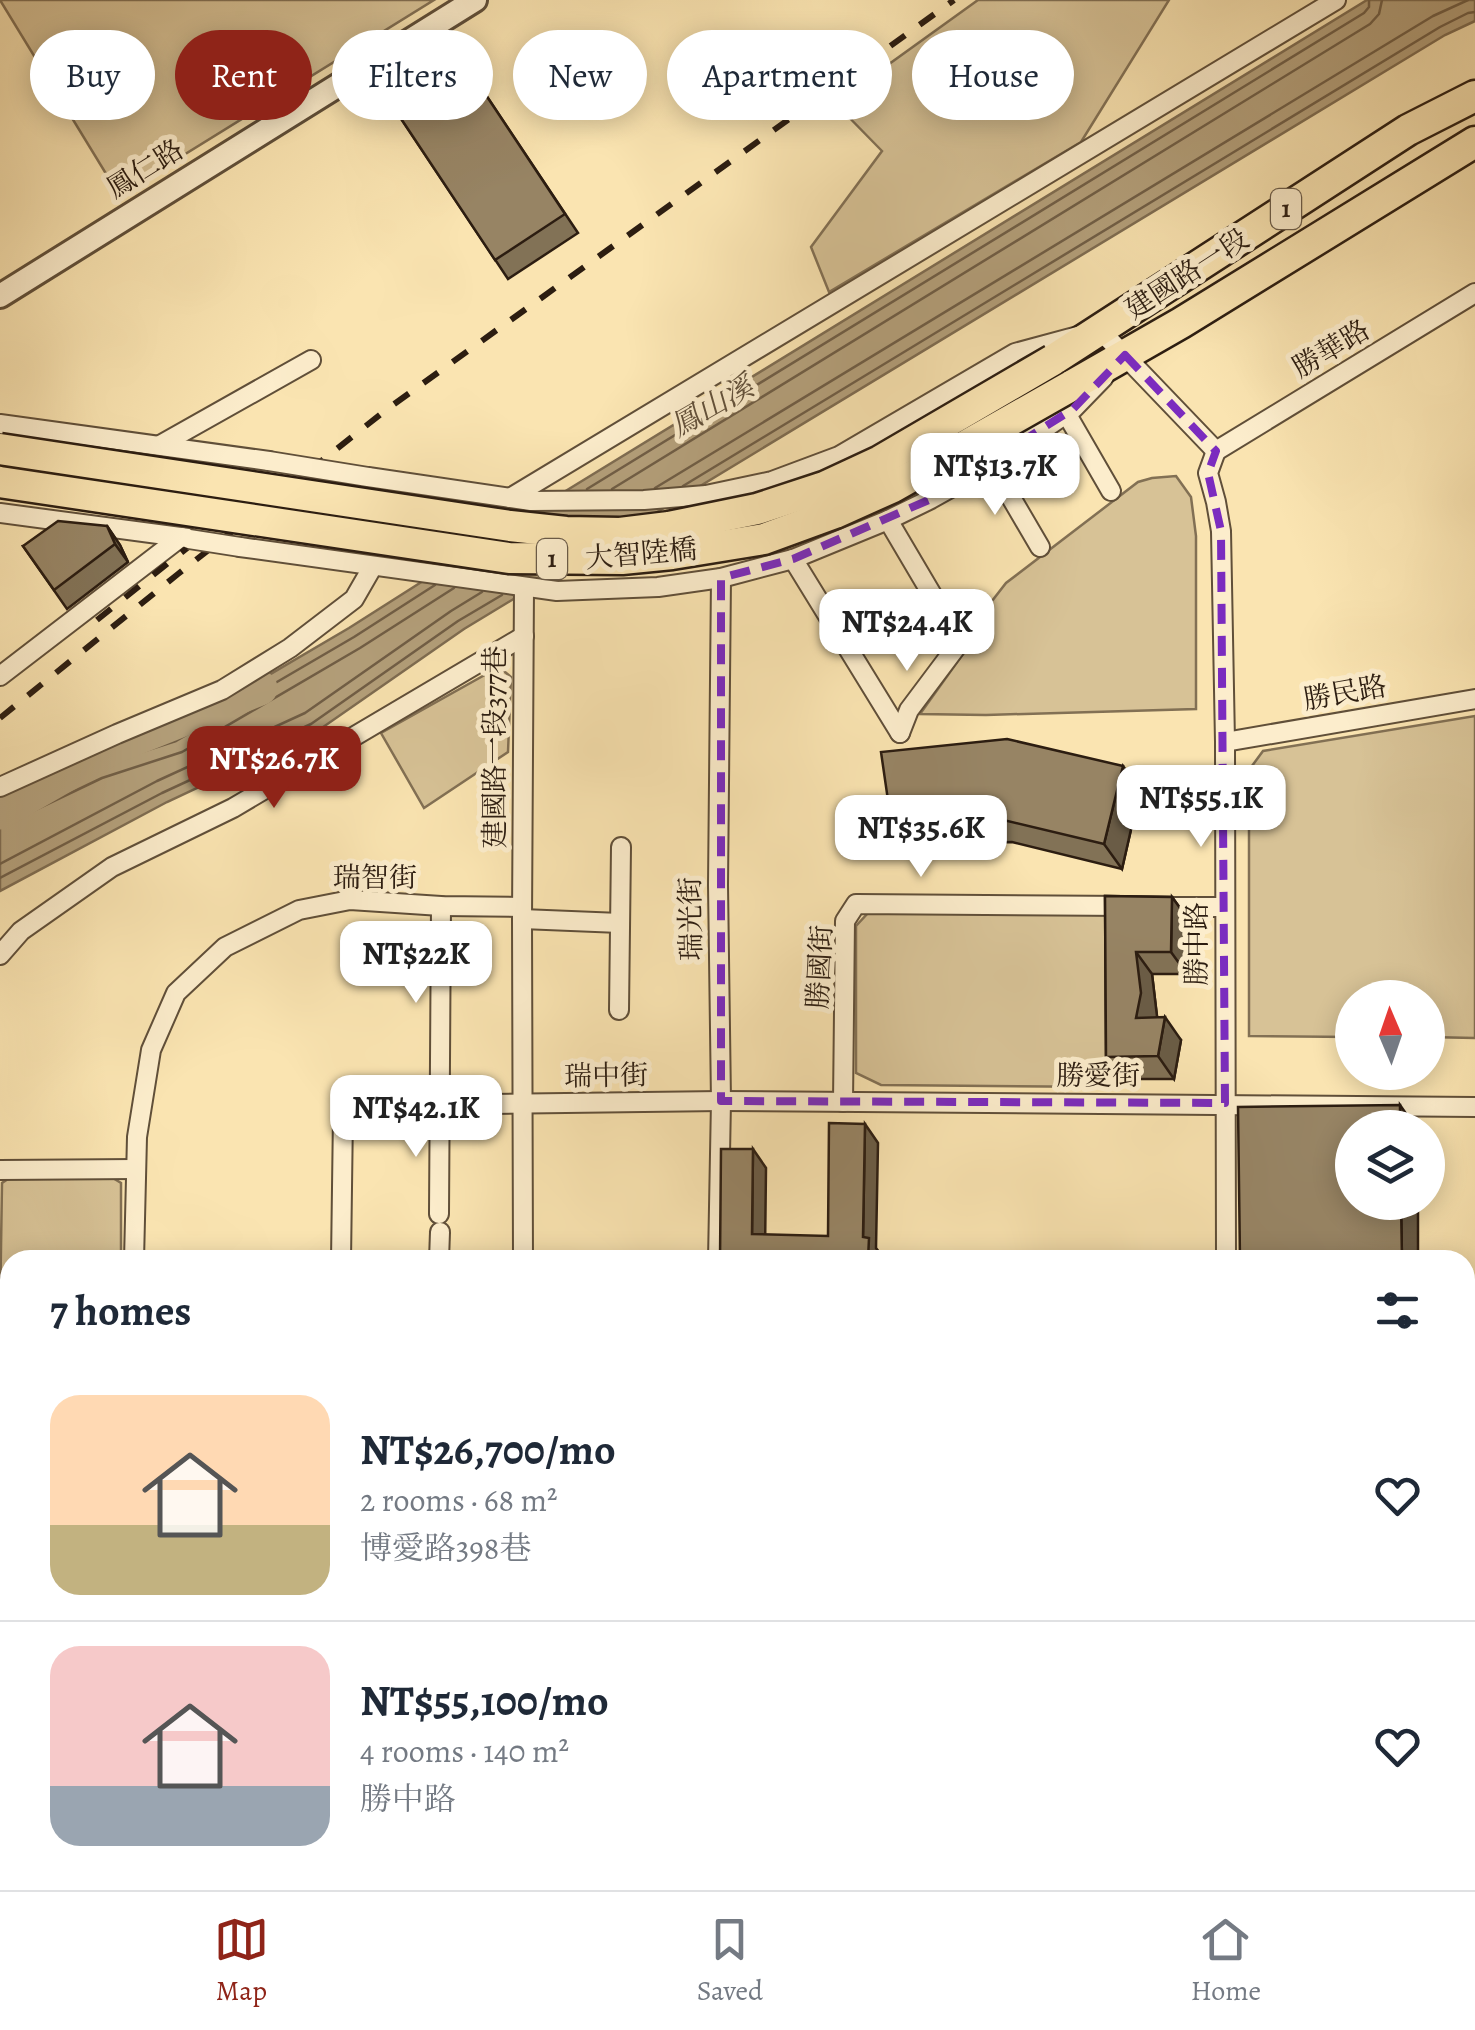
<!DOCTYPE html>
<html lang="en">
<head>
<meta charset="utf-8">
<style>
	:root { --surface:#fff; --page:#f2f2f3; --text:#1f2937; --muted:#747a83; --line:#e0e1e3; --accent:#8f2418 }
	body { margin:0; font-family:Alegreya,"Noto Serif TC",serif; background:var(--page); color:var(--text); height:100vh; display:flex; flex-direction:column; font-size:38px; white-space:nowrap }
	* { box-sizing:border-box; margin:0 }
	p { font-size:32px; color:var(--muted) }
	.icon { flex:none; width:55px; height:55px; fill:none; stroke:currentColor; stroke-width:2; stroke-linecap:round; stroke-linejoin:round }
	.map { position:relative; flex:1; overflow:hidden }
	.details { position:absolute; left:0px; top:1250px; width:1475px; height:640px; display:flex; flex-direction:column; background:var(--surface); border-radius:30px 30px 0 0; box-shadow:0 5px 25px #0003 }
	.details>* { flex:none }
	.banner { position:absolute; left:30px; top:30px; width:1415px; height:90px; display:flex; gap:20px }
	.needle { width:65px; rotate:358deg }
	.fabs { position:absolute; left:1335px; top:980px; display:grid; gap:20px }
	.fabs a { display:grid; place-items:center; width:110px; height:110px; border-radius:50%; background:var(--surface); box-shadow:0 5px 25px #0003; font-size:50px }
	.price { position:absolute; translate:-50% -85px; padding:0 22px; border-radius:20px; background:#fff; color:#222; font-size:32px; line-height:65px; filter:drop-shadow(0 2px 5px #0008) }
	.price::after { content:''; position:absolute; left:50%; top:60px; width:30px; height:22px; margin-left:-15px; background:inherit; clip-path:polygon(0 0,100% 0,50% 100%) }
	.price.active { background:var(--accent); color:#fff }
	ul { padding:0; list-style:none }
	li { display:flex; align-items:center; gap:30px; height:250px; padding:0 50px }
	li+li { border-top:2px solid var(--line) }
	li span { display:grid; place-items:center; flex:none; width:280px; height:200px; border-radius:30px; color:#555 }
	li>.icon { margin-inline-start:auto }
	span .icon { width:120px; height:120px; fill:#fffc; stroke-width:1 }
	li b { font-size:42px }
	h2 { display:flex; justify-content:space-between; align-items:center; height:120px; padding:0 50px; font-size:42px }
	.pill { padding:0 35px; border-radius:45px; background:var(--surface); box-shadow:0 5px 25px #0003; font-size:35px; line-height:90px }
	.pill.active { background:var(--accent); color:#fff }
	.tabs { display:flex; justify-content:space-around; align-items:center; height:140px; border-top:2px solid var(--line); background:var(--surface); font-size:28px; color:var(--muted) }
	.tabs a { display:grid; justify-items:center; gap:5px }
	.tabs .active { color:var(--accent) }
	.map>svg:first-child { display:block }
	.green { fill:#d7c296; stroke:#827054; stroke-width:2.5 }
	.water { fill:#b4a07b; stroke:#7e6c51; stroke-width:2.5 }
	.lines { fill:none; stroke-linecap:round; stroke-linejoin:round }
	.shore { stroke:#705e46; stroke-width:2.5 }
	.river { stroke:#b4a07b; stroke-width:35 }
	.minor-casing { stroke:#604f39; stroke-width:22 }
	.tertiary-casing { stroke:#604f39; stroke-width:28 }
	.primary-casing { stroke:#2c1d11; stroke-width:35 }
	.minor { stroke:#fcedcc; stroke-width:18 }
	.tertiary { stroke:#fcedcc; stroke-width:22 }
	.primary { stroke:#fae4b1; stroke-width:30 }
	.rail { stroke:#2c1d11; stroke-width:6; stroke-dasharray:18 18; stroke-linecap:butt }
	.minor-bridge-casing { stroke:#604f39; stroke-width:22; stroke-linecap:butt }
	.primary-bridge-casing { stroke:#2c1d11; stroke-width:35; stroke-linecap:butt }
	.minor-bridge { stroke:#fcedcc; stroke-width:18 }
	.primary-bridge { stroke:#fae4b1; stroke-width:30 }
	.wall { fill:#827256; stroke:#2c1d11; stroke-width:2.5 }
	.shaded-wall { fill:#6a5c46; stroke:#2c1d11; stroke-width:2.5 }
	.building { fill:#978464; stroke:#2c1d11; stroke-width:2.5 }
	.marked { fill:none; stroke:#7b2cbf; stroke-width:8; stroke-dasharray:20 12; stroke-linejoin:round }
	.labels { text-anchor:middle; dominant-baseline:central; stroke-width:10; stroke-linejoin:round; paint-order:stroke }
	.shield { fill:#fcedcc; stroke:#6a5b49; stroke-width:2.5 }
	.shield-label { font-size:25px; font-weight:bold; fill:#2c1d11 }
	.street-label { font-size:28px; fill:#2c1d11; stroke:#fcedcc }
	.water-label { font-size:30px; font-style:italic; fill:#62513b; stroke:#fcedcc }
</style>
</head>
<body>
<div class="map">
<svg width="1475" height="1890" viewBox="0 0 1475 1890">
	<rect width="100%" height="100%" fill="#fae4b1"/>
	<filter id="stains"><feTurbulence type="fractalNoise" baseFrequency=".002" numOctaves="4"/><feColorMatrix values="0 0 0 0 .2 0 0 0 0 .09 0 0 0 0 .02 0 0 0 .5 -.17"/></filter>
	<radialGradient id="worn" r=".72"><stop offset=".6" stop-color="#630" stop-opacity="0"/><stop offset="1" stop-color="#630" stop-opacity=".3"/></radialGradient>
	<!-- green -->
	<g class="green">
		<polygon points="0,0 434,0 119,195"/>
		<polygon points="978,0 1169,0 1081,142 829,292 811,247 882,151 835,103"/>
		<polygon points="1176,476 1191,497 1196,536 1196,709 986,715 920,714 968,647 971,628 1006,583 1138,482 1152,478"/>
		<polygon points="499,667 511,677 508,752 424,808 381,733"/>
		<polygon points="1475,716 1475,1038 1428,1037 1428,998 1352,998 1352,1037 1249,1036 1249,770 1263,751"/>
		<polygon points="869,912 1109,915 1110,1087 881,1085 856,1073 856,926"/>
		<polygon points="14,1175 108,1175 121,1183 121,1260 10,1260 10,1322 0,1313 2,1183"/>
	</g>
	<!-- water -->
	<polygon class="water" points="1367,0 1475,0 1475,21 1445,35 464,629 316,732 167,802 0,891 0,803 9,797 94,757 172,732 349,628 546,503"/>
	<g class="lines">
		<!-- shore -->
		<g class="shore">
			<polyline points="683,486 1440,27 1468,13 1475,12"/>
			<polyline points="655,488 1433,16 1468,0"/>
			<polyline points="587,489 1364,13 1369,7 1369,0"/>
			<polyline points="612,489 1370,24 1379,14 1382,0"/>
			<polyline points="0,810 8,809 98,766 176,741 354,637 435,585"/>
			<polyline points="0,823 12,821 102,778 182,752 360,648 454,588"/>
			<polyline points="0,864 157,781 305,713 451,611 482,592"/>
			<polyline points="0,878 162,793 311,724 458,621 502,595"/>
		</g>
		<!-- river -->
		<polyline class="river" points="0,812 115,746 260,688"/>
		<!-- minor casing -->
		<g class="minor-casing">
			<g id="minor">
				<polyline points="1066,413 1111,491"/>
				<polyline points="0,424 269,461"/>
				<polyline points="160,445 311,360"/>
				<polyline points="1216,451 1208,473 1216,502 1221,531 1225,742 1226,1260"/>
				<polyline points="1216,451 1475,293"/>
				<polyline points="992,465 1040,547"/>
				<polyline points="368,477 531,501 644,500 706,495 772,481 839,456 1015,353 1100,330 1216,451"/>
				<polyline points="510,498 1336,0"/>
				<polyline points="0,513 188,538"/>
				<polyline points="888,520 960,642 909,710 900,733"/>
				<polyline points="240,547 557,591 658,587 721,578 793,559 888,520 931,499 992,465 1073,409 1104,377"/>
				<polyline points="793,559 900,733"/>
				<polyline points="0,676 181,537"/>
				<polyline points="1225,742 1475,699"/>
				<polyline points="0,787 117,734 222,690 290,648 354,599 373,566"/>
				<polyline points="1159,907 1224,907"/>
				<polyline points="522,919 620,923"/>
				<polyline points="0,955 21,931 112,867 233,808 524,636"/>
				<polyline points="619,1010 621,847"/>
				<polyline points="843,1102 845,921 856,904 1128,906"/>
				<polyline points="0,1170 136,1169"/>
				<polyline points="439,1214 441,906"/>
				<polyline points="134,1260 137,1137 151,1050 176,993 225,947 299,910 350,900 441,906 522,907"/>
				<polyline points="341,1260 343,1115 346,1106 721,1101 1475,1107"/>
				<polyline points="439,1260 440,1232"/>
				<polyline points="523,1260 522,919 524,588"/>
				<polyline points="718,1260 721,1101 718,885 721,578"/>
				<polyline points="0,1331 10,1331"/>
				<polyline points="1465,1504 1475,1504"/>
				<polyline points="0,1549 10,1555"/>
				<polyline points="0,1785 10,1772"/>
				<polyline points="436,1880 448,1890"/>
				<polyline points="832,1880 832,1890"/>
			</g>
		</g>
		<!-- tertiary casing -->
		<g class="tertiary-casing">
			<polyline id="tertiary" points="0,296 475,0"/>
		</g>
		<!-- primary casing -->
		<g class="primary-casing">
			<g id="primary">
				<polyline points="1053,360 1408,130 1475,96"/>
				<polyline points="1071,386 1181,323 1475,142"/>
			</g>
		</g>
		<!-- minor -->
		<use href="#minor" class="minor"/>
		<!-- tertiary -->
		<use href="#tertiary" class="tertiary"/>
		<!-- primary -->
		<use href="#primary" class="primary"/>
		<!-- rail -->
		<g class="rail">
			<polyline points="97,620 202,536"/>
			<polyline points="0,718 178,574 386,410 954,0"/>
		</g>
		<!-- minor-bridge casing -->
		<g class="minor-bridge-casing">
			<g id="minor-bridge">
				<polyline points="269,461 368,477"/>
				<polyline points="189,539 240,547"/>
			</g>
		</g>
		<!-- primary-bridge casing -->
		<g class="primary-bridge-casing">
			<g id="primary-bridge">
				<polyline points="0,449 510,526 566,532 620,533 669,527 757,509 824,487 880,461 1053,360"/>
				<polyline points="0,482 509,558 622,559 672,554 764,539 835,513 893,487 1071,386"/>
			</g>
		</g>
		<!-- minor-bridge -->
		<use href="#minor-bridge" class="minor-bridge"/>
		<!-- primary-bridge -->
		<use href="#primary-bridge" class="primary-bridge"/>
	</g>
	<!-- wall -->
	<g class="wall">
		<polygon points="450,41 578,233 508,279 380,87"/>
		<polygon points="107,526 120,545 128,562 67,609 23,546"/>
		<polygon points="1140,790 1122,869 1012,842 908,845 891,821"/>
		<polygon points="1105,896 1172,897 1188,919 1187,974 1152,974 1157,1017 1181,1040 1174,1079 1121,1079 1106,1057"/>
		<polygon points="1465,1576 1475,1598 1475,1822 1465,1822"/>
		<polygon points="0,1827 10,1880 51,1890 4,1890 0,1886"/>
		<polygon points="96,1880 210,1880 202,1890 192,1890 183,1882"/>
	</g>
	<!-- shaded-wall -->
	<g class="shaded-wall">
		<polygon points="107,526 120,545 128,562 115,544"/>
		<polygon points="1123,766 1140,790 1122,869 1104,844"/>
		<polygon points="1172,897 1188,919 1187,974 1171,952"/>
		<polygon points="1136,952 1152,974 1157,1016 1152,1040 1136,1018"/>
		<polygon points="1165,1017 1181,1040 1174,1079 1158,1056"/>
		<polygon points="1400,1105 1416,1128 1400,1128"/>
		<polygon points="865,1124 878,1143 876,1248 882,1256 882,1260 868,1260 863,1237"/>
		<polygon points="753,1149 766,1168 765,1253 752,1234"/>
		<polygon points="1401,1202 1418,1202 1418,1260 1402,1260"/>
		<polygon points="1465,1576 1475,1598 1475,1612 1465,1590"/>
		<polygon points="146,1880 182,1880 183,1882 176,1890 140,1890 139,1888"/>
		<polygon points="188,1880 210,1880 202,1890 195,1890"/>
		<polygon points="981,1880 983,1880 990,1890 981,1890"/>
		<polygon points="1258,1880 1283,1880 1283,1890 1259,1890"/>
	</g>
	<!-- building -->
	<g class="building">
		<polygon points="450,41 565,214 495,260 380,87"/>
		<polygon points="58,521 107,526 115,544 54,590 23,546"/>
		<polygon points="1007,739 1123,766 1104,844 995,818 891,821 881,752"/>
		<polygon points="1105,896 1172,897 1171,952 1136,952 1141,993 1136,1018 1165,1017 1158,1056 1106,1057"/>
		<polygon points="1400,1105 1400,1128 1352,1128 1352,1202 1401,1202 1402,1260 1240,1260 1238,1107"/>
		<polygon points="829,1123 865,1124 863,1237 869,1238 868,1260 720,1260 721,1149 753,1149 752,1234 828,1236"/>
		<polygon points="1465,1590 1475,1612 1475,1796 1465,1796"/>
		<polygon points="10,1815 10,1880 39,1880 51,1890 19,1890 0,1875 0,1827"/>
		<polygon points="1465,1830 1475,1830 1475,1890 1324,1890 1324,1881 1465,1880"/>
		<polygon points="96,1880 146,1880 139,1888 141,1890 87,1890"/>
		<rect x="907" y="1880" width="74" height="10"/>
		<polygon points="1092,1880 1258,1880 1259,1890 1092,1890"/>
	</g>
	<!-- marked area -->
	<path class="marked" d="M1125,355L1216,451L1208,473L1221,531L1225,1103L721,1101V578L793,559L931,499L1073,409Z"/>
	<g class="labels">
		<!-- shield labels -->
		<g class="shield">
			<rect x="1271" y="189" width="30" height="40" rx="8"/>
			<rect x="537" y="539" width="30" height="40" rx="8"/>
		</g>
		<g class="shield-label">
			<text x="1286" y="209">1</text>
			<text x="552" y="559">1</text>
		</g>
		<!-- street labels -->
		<g class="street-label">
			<text transform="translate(145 169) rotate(-32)">鳳仁路</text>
			<text transform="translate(1187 274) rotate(-33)">建國路一段</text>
			<text transform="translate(1331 349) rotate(-31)">勝華路</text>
			<text transform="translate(641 554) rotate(-5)">大智陸橋</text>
			<text transform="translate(1345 693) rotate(-10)">勝民路</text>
			<text transform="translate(495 747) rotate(-90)">建國路一段377巷</text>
			<text x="375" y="878">瑞智街</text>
			<text transform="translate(691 919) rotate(-91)">瑞光街</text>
			<text transform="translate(1197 944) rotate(-90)">勝中路</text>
			<text transform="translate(820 967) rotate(-87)">勝國街</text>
			<text transform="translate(606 1076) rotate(-1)">瑞中街</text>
			<text x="1098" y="1076">勝愛街</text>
		</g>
		<!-- water labels -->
		<g class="water-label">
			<text transform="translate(712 406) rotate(-30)">鳳山溪</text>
		</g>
	</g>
	<rect width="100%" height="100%" filter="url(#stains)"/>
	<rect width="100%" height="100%" fill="url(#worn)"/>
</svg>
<div class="fabs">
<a><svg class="needle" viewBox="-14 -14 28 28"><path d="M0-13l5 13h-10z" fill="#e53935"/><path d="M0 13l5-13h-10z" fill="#747a83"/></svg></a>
<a><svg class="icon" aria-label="layers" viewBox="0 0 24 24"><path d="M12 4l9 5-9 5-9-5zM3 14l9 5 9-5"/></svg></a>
</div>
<b class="price" style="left:995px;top:518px">NT$13.7K</b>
<b class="price" style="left:907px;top:674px">NT$24.4K</b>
<b class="price active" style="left:274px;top:811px">NT$26.7K</b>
<b class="price" style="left:1201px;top:850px">NT$55.1K</b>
<b class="price" style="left:921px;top:880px">NT$35.6K</b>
<b class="price" style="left:416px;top:1006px">NT$22K</b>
<b class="price" style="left:416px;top:1160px">NT$42.1K</b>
<div class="banner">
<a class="pill">Buy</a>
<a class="pill active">Rent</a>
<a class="pill">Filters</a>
<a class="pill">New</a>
<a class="pill">Apartment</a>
<a class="pill">House</a>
</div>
<section class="details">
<h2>7 homes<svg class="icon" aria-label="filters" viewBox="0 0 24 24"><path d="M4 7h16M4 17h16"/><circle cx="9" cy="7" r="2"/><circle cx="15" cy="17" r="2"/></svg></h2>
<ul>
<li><span style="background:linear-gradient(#ffd9b3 65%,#c2b280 0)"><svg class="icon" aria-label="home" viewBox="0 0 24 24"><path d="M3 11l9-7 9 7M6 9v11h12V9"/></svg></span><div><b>NT$26,700/mo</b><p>2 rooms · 68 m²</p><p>博愛路398巷</p></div><svg class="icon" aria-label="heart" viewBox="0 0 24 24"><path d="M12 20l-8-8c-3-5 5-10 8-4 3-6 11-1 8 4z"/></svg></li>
<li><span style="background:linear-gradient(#f6c9c9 70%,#9aa5b1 0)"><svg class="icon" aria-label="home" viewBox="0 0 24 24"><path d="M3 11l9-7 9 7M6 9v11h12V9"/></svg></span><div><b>NT$55,100/mo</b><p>4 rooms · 140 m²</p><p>勝中路</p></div><svg class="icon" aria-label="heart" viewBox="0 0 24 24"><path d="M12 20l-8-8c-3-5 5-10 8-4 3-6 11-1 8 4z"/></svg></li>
</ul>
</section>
</div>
<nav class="tabs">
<a class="active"><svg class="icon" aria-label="map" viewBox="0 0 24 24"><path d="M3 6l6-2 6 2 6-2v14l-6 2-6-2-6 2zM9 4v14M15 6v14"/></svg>Map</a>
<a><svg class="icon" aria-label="saved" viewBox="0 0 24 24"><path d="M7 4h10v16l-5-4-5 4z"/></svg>Saved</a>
<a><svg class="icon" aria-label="home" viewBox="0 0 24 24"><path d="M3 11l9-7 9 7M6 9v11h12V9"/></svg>Home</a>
</nav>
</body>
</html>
